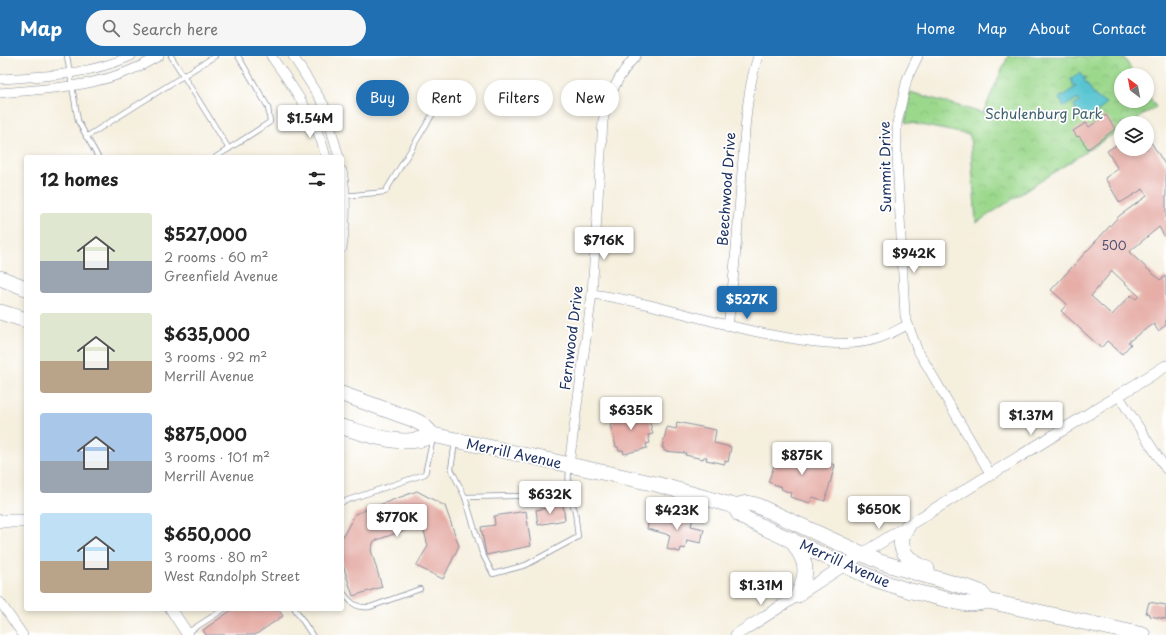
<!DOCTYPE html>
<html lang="en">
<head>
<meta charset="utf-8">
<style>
	:root { --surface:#fff; --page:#f6f6f6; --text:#222; --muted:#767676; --accent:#1f6fb2 }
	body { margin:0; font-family:"Playpen Sans",sans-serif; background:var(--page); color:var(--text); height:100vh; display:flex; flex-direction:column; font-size:15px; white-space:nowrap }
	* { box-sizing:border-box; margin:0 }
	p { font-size:13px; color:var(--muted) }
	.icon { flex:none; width:22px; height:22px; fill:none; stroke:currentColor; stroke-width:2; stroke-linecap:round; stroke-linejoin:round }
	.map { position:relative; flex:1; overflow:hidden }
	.panel { position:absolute; left:24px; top:99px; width:320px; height:456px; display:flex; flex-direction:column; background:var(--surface); border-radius:4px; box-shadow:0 2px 6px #0003 }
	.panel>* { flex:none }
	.guide { position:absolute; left:356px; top:24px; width:380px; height:36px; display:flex; gap:8px }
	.needle { width:26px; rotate:328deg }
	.tools { position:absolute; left:1114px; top:12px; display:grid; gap:8px }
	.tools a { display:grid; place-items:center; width:40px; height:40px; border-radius:50%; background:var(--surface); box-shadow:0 2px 6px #0003; font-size:20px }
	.price { position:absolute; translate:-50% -34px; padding:0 9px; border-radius:4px; background:#fff; color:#222; font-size:13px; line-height:26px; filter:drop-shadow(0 1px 2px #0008) }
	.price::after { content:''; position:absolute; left:50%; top:24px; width:12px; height:9px; margin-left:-6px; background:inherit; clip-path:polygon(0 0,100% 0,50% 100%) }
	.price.current { background:var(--accent); color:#fff }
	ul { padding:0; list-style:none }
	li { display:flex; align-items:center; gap:12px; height:100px; padding:0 16px }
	li span { display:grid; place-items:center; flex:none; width:112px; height:80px; border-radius:4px; color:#555 }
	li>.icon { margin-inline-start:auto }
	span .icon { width:48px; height:48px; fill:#fffc; stroke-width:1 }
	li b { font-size:17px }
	h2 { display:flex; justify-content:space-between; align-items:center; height:48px; padding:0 16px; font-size:17px }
	.tag { padding:0 14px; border-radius:18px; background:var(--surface); box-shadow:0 2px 6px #0003; font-size:14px; line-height:36px }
	.tag.current { background:var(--accent); color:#fff }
	header { display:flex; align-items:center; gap:24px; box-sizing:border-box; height:56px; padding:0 20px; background:var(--accent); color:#fff }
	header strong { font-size:19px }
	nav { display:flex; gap:22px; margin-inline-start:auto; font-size:14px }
	.search { width:280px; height:36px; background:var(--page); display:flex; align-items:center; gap:10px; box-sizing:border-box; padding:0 14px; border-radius:22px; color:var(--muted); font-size:15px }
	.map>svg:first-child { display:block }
	.park { fill:url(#park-crowns); stroke:#5b8475 }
	.water { fill:#58c4d2; stroke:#3a7a98 }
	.building { fill:#e6aea7; fill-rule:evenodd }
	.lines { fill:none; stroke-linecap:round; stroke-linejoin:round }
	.service-casing { stroke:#888f9e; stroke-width:6 }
	.minor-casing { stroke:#888f9e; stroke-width:10 }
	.tertiary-casing { stroke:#888f9e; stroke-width:12 }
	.secondary-casing { stroke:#888f9e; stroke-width:14 }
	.primary-casing { stroke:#888f9e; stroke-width:16 }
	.service { stroke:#fff; stroke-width:4.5 }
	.minor { stroke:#fff; stroke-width:9 }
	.tertiary { stroke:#fff; stroke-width:11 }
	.secondary { stroke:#fff; stroke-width:13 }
	.primary { stroke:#fff; stroke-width:15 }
	.labels { text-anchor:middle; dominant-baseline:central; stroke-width:3.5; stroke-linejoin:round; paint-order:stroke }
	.number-label { font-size:12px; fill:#4e4f70 }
	.park-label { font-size:14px; fill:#41626c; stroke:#fff }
	.street-label { font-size:14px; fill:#1b2f5e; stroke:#fff }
</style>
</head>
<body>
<header>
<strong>Map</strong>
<div class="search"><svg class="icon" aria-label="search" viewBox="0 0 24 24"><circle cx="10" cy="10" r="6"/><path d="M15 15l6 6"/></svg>Search here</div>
<nav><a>Home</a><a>Map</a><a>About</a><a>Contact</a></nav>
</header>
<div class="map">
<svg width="1166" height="579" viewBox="0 0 1166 579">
	<defs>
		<pattern id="park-crowns" width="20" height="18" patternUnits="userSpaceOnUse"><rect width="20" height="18" fill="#9bd88c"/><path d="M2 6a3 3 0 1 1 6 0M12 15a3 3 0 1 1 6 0" fill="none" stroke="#85ba7b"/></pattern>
	</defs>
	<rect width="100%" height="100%" fill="#fff"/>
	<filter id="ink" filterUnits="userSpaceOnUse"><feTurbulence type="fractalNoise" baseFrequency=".025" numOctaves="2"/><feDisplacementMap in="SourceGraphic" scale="8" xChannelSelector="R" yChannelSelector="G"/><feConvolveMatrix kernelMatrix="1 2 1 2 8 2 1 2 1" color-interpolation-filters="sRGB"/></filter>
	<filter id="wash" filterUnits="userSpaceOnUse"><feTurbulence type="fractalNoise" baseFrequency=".012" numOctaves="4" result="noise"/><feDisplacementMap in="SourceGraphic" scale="16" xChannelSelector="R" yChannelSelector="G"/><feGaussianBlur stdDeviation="0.9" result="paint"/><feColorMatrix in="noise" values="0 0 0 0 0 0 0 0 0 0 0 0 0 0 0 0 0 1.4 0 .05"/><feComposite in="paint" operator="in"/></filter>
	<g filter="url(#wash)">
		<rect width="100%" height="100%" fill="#f5efde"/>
		<!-- park -->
		<polygon class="park" points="1008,0 1123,0 1135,19 1121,19 1121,45 1147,45 1147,37 1156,51 1130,67 1121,67 1121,73 976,167 970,79 906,66 910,36 983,57"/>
		<!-- water -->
		<polygon class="water" points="1080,17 1083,22 1085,21 1086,22 1084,24 1096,41 1106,47 1100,54 1090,62 1085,57 1078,60 1074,49 1079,46 1077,43 1064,51 1059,42 1076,31 1075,29 1074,30 1071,23"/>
		<g id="blocks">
			<!-- building -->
			<g class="building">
				<polygon points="1106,59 1115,73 1088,93 1079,80 1077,81 1073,75 1086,67 1089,71"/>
				<path d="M1147,80L1166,110V183L1159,171L1129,196L1160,224L1166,220V269L1158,275L1154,268L1140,277L1128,286L1131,288L1122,298L1107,285L1101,292L1061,255L1067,248L1051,234L1119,160L1147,140L1143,133L1120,147L1105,122L1118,113L1107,95L1121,86V93H1147ZM1112,215L1139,240L1136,243L1131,239L1112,259L1091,240Z"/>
				<polygon points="631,352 639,357 643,356 644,360 648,359 653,378 648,379 650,387 646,388 647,392 624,398 623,394 619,395 618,391 616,391 610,368 613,368 612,363 618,361 622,354"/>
				<polygon points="677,366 716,374 714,387 731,391 728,406 725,405 725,408 706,404 707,401 704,401 703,403 685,399 686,397 664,395 664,392 662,392 667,371 676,373"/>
				<polygon points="781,391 835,409 825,445 813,441 810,447 790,441 791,437 781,433 782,431 768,426"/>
				<polygon points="417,435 445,450 459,490 443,523 416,510 428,490 423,471 416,470 374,485 371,494 382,531 353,540 342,506 342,482 355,458"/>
				<polygon points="563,449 565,464 538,469 536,454"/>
				<polygon points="526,455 531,490 486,499 481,471 495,469 494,460"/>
				<polygon points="675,458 693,462 691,470 704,473 701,487 687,484 685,493 681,492 680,496 667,493 670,479 647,473 650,460 673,466"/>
				<polygon points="1149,546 1166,549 1166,563 1150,560 1150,558 1146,557"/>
				<polygon points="233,553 278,553 283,560 255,579 206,579 203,574"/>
			</g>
		</g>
	</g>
	<g filter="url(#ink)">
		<use href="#blocks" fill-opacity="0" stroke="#888f9e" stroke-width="1"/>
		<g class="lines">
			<!-- service casing -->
			<g class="service-casing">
				<g id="service">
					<polyline points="67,0 78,65 98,101"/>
					<polyline points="171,0 229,93"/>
					<polyline points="86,81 215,0"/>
					<polyline points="216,101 270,66 268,51 238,0"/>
					<polyline points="344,140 385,136 434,56"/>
					<polyline points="455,386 451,413 465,441 482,497 493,518 526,509 578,481 575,455 568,436 569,410"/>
					<polyline points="465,441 569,439"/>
					<polyline points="342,446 425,418 433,382"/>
					<path d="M342,535C350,546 356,553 370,551L420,533"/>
					<polyline points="295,553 312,579"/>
					<polyline points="187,577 224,553"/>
				</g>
			</g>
			<!-- minor casing -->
			<g class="minor-casing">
				<g id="minor">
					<path d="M271,0C293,31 317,64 326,101"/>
					<polyline points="293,0 324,49 339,101"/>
					<polyline points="918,0 907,23 897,67 897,101 905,260 917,293 991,419"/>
					<path d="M0,23C45,20 89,19 131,0"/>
					<path d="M0,37C57,32 108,31 159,0"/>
					<path d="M342,115C347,140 346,166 342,192"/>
					<path d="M592,238C659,247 723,272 789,282C820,287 853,292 882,281C891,278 899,273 907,269"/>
					<path d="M728,270C735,218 738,166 742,115C745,76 746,37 758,0"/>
					<polyline points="1118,339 1166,413"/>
					<path d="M569,409L592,238L603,65C608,40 618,19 636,0"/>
					<polyline points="0,546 23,579"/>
				</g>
			</g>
			<!-- tertiary casing -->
			<g class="tertiary-casing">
				<g id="tertiary">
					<polyline points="171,553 188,579"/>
					<polyline points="736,579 862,498 1166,310"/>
				</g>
			</g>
			<!-- secondary casing -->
			<g class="secondary-casing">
				<polyline id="secondary" points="0,465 26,465"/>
			</g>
			<!-- primary casing -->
			<g class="primary-casing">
				<g id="primary">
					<polyline points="0,222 26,232"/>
					<polyline points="0,256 26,264"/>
					<polyline points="342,338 412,363 422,368 433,379 656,428 734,450 747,447 756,449 880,506 972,533 980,536 988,545"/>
					<path d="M342,371C371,379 405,393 433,379"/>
					<polyline points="734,450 739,458 748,464 874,523 907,534 961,547 971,548 988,545 1143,579"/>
					<path d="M908,470C892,491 908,505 927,513"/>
					<path d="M791,483C806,505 810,513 798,539"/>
				</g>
			</g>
			<!-- service -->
			<use href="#service" class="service"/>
			<!-- minor -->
			<use href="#minor" class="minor"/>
			<!-- tertiary -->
			<use href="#tertiary" class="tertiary"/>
			<!-- secondary -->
			<use href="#secondary" class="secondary"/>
			<!-- primary -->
			<use href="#primary" class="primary"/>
		</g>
	</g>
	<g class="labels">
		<!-- number labels -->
		<g class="number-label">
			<text x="1114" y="189">500</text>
		</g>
		<!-- park labels -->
		<g class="park-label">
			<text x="1044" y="57">Schulenburg Park</text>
		</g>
		<!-- street labels -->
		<g class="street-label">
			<text transform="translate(885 111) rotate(-91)">Summit Drive</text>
			<text transform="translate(726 133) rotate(-86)">Beechwood Drive</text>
			<text transform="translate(571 282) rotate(-83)">Fernwood Drive</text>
			<text transform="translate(514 397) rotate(12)">Merrill Avenue</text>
			<text transform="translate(845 507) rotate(24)">Merrill Avenue</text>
		</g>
	</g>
</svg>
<div class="tools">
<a><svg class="needle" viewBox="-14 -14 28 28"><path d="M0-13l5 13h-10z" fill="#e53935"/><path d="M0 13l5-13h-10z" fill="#767676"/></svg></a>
<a><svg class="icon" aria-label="layers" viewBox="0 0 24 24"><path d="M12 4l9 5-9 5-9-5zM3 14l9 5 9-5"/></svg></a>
</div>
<b class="price" style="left:310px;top:83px">$1.54M</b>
<b class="price" style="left:604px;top:205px">$716K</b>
<b class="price" style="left:914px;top:218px">$942K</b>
<b class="price current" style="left:747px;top:264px">$527K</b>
<b class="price" style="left:631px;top:375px">$635K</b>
<b class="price" style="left:1031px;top:380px">$1.37M</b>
<b class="price" style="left:802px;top:420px">$875K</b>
<b class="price" style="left:550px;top:459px">$632K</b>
<b class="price" style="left:879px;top:474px">$650K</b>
<b class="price" style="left:677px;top:475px">$423K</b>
<b class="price" style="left:397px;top:482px">$770K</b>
<b class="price" style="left:761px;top:550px">$1.31M</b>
<div class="guide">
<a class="tag current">Buy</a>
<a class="tag">Rent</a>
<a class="tag">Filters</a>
<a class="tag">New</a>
</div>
<section class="panel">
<h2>12 homes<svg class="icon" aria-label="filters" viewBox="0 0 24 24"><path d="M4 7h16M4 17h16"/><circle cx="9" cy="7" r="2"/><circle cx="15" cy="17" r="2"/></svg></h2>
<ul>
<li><span style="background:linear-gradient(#dfe7d0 60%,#9aa5b1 0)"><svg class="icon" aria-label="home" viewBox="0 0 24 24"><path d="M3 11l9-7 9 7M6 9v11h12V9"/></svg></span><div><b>$527,000</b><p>2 rooms · 60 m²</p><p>Greenfield Avenue</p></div></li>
<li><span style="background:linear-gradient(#dfe7d0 60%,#b9a48a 0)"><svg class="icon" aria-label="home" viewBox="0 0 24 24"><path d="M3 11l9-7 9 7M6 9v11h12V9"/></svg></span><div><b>$635,000</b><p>3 rooms · 92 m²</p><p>Merrill Avenue</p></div></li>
<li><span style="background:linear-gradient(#a9c7e8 60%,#9aa5b1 0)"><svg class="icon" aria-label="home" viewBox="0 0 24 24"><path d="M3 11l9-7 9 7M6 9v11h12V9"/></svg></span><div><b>$875,000</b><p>3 rooms · 101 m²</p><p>Merrill Avenue</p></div></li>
<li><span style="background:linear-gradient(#bfe0f5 60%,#b9a48a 0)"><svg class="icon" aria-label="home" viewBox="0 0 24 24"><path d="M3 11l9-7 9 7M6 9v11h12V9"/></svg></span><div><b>$650,000</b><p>3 rooms · 80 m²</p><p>West Randolph Street</p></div></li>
</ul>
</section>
</div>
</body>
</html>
